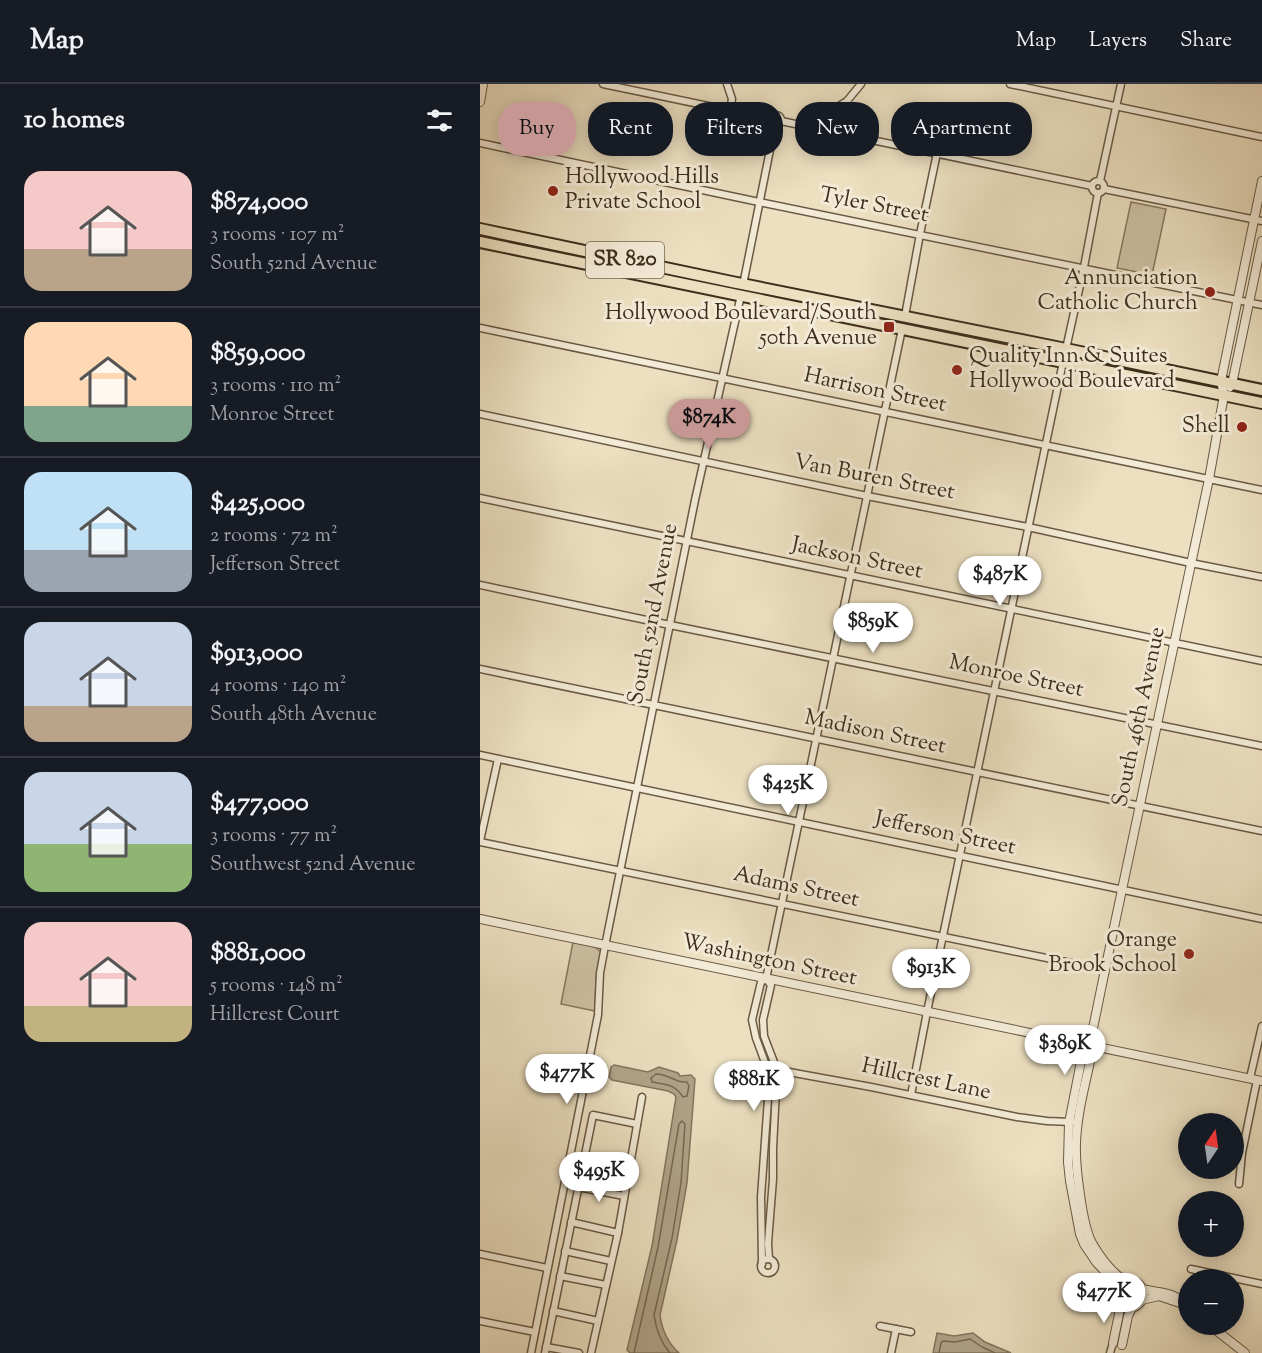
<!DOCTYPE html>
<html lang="en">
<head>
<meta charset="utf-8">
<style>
	:root { --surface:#171b24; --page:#20242c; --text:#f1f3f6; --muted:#9ea1a6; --line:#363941; --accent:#c59692 }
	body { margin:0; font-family:"Sorts Mill Goudy",serif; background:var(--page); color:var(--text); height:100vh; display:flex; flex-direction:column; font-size:22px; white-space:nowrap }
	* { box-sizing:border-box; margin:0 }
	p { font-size:20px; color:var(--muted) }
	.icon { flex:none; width:33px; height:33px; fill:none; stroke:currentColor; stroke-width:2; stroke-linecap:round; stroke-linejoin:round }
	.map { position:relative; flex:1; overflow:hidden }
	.panel { display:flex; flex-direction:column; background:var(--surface); width:480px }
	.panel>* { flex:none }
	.hud { position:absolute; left:18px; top:18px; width:570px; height:54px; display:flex; gap:12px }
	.needle { width:39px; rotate:13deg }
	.controls { position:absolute; left:698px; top:1029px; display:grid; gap:12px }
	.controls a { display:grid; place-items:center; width:66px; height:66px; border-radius:50%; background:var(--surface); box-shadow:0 3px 15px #0003; font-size:30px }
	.price { position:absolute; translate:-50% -51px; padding:0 14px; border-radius:21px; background:#fff; color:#222; font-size:20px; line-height:39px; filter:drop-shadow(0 2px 3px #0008) }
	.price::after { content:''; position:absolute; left:50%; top:36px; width:18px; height:14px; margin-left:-9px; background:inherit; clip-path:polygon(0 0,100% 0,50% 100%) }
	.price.selected { background:var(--accent); color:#111 }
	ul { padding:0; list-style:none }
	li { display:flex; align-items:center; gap:18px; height:150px; padding:0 24px }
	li+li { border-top:2px solid var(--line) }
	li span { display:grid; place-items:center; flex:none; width:168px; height:120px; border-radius:18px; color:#555 }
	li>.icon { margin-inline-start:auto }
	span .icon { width:72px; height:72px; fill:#fffc; stroke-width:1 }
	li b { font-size:26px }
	h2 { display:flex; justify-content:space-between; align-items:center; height:72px; padding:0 24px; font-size:26px }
	.tag { padding:0 21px; border-radius:24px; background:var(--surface); box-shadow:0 3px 15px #0003; font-size:21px; line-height:54px }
	.tag.selected { background:var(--accent); color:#111 }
	header { display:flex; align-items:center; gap:36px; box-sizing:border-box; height:84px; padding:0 30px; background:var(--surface); border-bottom:2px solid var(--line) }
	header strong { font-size:28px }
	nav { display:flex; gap:33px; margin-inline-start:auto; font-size:21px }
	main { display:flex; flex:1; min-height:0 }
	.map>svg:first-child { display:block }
	.green { fill:#cec2a5; stroke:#867860; stroke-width:1.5 }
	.water { fill:#b0a389; stroke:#82745d; stroke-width:1.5 }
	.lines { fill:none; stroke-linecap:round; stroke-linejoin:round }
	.shore { stroke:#766852; stroke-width:1.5 }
	.minor-casing { stroke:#695a45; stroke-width:9 }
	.tertiary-casing { stroke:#695a45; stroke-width:10 }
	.trunk-casing { stroke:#3d2e1c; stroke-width:14 }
	.minor { stroke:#f3ebd7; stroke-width:6 }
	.tertiary { stroke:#f3ebd7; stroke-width:8 }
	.trunk { stroke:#ece0c1; stroke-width:10 }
	.poi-dot { fill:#8f2418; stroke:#f3ebd7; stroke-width:2 }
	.labels { text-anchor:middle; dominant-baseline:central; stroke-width:6; stroke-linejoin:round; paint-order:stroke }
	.shield { fill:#f3ebd7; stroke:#746754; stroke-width:1.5 }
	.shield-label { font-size:21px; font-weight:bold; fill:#3d2e1c }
	.poi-label { font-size:22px; fill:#3d2e1c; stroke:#f3ebd7; text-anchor:end }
	.street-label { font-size:22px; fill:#3d2e1c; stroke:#f3ebd7 }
</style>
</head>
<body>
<header>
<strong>Map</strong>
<nav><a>Map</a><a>Layers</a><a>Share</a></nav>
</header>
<main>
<section class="panel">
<h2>10 homes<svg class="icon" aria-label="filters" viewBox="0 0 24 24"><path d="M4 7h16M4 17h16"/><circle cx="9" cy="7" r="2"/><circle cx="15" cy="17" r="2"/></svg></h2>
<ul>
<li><span style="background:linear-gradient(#f6c9c9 65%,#b9a48a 0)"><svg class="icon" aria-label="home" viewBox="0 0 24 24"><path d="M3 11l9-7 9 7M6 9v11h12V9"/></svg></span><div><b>$874,000</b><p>3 rooms · 107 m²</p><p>South 52nd Avenue</p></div></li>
<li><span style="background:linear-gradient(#ffd9b3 70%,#7fa58c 0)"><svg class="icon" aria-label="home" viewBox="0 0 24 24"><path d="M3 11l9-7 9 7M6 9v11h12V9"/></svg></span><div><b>$859,000</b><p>3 rooms · 110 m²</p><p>Monroe Street</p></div></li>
<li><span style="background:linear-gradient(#bfe0f5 65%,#9aa5b1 0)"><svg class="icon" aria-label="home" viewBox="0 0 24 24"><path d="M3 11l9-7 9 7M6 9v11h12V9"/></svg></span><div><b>$425,000</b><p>2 rooms · 72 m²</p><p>Jefferson Street</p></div></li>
<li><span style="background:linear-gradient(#c9d6e8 70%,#b9a48a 0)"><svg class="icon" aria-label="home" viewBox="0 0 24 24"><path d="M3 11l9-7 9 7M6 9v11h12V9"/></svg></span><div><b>$913,000</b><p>4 rooms · 140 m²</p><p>South 48th Avenue</p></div></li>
<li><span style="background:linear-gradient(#c9d6e8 60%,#8fb573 0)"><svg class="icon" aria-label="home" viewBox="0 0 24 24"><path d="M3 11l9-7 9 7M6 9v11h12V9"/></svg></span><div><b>$477,000</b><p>3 rooms · 77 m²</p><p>Southwest 52nd Avenue</p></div></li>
<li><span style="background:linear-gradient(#f6c9c9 70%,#c2b280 0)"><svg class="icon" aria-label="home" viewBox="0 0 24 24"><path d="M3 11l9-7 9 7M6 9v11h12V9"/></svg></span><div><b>$881,000</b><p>5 rooms · 148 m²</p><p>Hillcrest Court</p></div></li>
</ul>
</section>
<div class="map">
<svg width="782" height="1269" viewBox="0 0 782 1269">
	<rect width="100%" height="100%" fill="#ece0c1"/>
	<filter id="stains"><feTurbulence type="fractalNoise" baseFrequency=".00333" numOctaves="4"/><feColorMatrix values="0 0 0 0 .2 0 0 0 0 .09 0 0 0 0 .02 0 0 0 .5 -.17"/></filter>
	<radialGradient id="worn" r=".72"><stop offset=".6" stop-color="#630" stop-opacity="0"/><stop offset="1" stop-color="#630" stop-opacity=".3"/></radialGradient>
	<!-- green -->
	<g class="green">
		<polygon points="651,118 686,125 672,191 637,184"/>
		<polygon points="93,858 115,863 121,868 116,894 115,927 81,920"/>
	</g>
	<!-- water -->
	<g class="water">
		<path d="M134,981L168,988L179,983L198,989L200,992L211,991L215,995L207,1099L197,1156L180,1231C182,1246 188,1259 199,1269H150L147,1266L172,1162L196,1013L194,1010L188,1007L132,996L129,993L131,983Z"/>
		<polygon points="457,1249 474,1252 493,1249 505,1258 531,1269 453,1269"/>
	</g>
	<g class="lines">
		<!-- shore -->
		<g class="shore">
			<path d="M176,990C184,990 191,994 198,997C201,998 204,998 207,998L209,1002L207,1012L203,1013C195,1000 186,1001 172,998L171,994Z"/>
			<path d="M154,1269L178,1163L199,1040L202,1037L205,1040L201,1099L192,1154L174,1231C176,1245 181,1259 190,1269"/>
			<polyline points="459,1269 461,1259 463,1257 475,1258 490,1255 502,1263 515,1269"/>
		</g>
		<!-- minor casing -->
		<g class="minor-casing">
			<g id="minor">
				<polyline points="123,0 291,35"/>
				<polyline points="247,0 252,15 250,26"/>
				<polyline points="530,0 782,53"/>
				<circle cx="296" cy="36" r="5"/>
				<polyline points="301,37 612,102"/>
				<polyline points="339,44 346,30 367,17 381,0"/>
				<polyline points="0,59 279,118 782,221"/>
				<circle cx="618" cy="103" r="6"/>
				<polyline points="620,97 641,0"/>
				<polyline points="624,105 782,137"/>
				<polyline points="263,201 295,41"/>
				<polyline points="425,232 440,150 457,69"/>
				<polyline points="0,244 782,406"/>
				<polyline points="586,265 604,183 618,109"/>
				<polyline points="0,330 387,412 548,443 711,479 782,493"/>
				<polyline points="0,414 782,577"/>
				<polyline points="0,501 190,541 782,662"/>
				<polyline points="0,585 782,747"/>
				<polyline points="0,671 782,835"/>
				<polyline points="0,757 18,675"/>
				<polyline points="0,758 625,886"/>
				<polyline points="286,895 422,245"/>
				<polyline points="286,895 291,901 283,936 284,952 297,986 293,1064 293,1095 288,1159 289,1175"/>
				<polyline points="287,984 391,1003 537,1033 567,1037 592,1038"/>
				<polyline points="770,994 782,942"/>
				<polyline points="431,1011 447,928 583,278"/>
				<polyline points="104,1076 149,1087"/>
				<polyline points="759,1100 762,1069 777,996"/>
				<polyline points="98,1103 144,1112"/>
				<polyline points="91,1138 138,1149"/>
				<polyline points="85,1167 131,1177"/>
				<polyline points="0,1170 67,1184"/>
				<circle cx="288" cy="1182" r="7"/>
				<polyline points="282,1180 281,1113 289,1001 287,984 276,954 272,936 281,898 286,895"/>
				<polyline points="711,1185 782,1200"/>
				<polyline points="80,1192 126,1201"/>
				<polyline points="73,1227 118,1237"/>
				<polyline points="0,1237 55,1248"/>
				<polyline points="400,1242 431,1248"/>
				<polyline points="66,1263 99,1269"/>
				<polyline points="51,1269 118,931 120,889 125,862 215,416 261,211"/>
				<polyline points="65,1269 113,1031 157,1040"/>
				<polyline points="111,1269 138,1149 162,1013"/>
				<polyline points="411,1269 416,1245"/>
				<polyline points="630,1269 633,1259"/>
			</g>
		</g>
		<!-- tertiary casing -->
		<g class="tertiary-casing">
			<g id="tertiary">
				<polyline points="0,18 3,0"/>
				<polyline points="750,303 752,300 782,157"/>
				<polyline points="0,835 782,997"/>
				<polyline points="610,962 603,967 589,1039 588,1078 590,1097 600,1150 604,1160 616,1178 634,1197 635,1207"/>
				<circle cx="649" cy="1210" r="14"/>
				<path d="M645,1197C631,1188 620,1173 612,1159C602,1141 595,1080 596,1059C597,1028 606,998 612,968L610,962L611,954L625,886L729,395L744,311L741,297L782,97"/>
				<path d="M662,1205C684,1210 691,1206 708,1223"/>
				<polyline points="662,1216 679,1212 700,1219"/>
				<polyline points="728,1240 765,1269"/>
				<polyline points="633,1259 639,1230 639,1220"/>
				<polyline points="642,1261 648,1232 652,1224"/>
			</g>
		</g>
		<!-- trunk casing -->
		<g class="trunk-casing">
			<g id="trunk">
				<polyline points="0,145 252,198 586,265 782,306"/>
				<polyline points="0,158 782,319"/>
			</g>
		</g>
		<!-- minor -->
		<use href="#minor" class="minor"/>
		<!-- tertiary -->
		<use href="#tertiary" class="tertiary"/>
		<!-- trunk -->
		<use href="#trunk" class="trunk"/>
	</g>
	<!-- markers -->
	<g class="poi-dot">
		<circle cx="73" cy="107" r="6"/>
		<circle cx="730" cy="208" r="6"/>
		<rect x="403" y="237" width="12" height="12" rx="3"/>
		<circle cx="477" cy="286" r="6"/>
		<circle cx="762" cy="343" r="6"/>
		<circle cx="709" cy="870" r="6"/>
	</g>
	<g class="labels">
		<!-- shield labels -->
		<rect class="shield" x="106" y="158" width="78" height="36" rx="4.5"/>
		<g class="shield-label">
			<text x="145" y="176">SR 820</text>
		</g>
		<!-- poi labels -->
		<g class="poi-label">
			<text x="85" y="94" text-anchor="start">Hollywood Hills<tspan x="85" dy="25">Private School</tspan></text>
			<text x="718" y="195">Annunciation<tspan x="718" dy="25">Catholic Church</tspan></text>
			<text x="397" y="230">Hollywood Boulevard/South<tspan x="397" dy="25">50th Avenue</tspan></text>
			<text x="489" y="273" text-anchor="start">Quality Inn &amp; Suites<tspan x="489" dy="25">Hollywood Boulevard</tspan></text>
			<text x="750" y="343">Shell</text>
			<text x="697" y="857">Orange<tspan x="697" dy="25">Brook School</tspan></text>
		</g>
		<!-- street labels -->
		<g class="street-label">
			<text transform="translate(394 122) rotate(11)">Tyler Street</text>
			<text transform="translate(395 307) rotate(12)">Harrison Street</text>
			<text transform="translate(394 394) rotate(11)">Van Buren Street</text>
			<text transform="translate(377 475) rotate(12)">Jackson Street</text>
			<text transform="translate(174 530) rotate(-79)">South 52nd Avenue</text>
			<text transform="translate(536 593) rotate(12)">Monroe Street</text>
			<text transform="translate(660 633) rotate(-78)">South 46th Avenue</text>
			<text transform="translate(395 649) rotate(12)">Madison Street</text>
			<text transform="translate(465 750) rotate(12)">Jefferson Street</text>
			<text transform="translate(316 804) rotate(12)">Adams Street</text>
			<text transform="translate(289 877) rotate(12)">Washington Street</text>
			<text transform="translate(446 996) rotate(12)">Hillcrest Lane</text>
		</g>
	</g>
	<rect width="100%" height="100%" filter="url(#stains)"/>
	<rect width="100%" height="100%" fill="url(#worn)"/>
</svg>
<div class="controls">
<a><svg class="needle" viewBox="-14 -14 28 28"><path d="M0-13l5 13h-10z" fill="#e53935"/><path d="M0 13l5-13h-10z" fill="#9ea1a6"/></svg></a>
<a>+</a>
<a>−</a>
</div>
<b class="price selected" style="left:229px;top:366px">$874K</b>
<b class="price" style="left:520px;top:523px">$487K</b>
<b class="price" style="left:393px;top:570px">$859K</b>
<b class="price" style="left:308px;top:732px">$425K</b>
<b class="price" style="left:451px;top:916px">$913K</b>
<b class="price" style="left:585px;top:992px">$389K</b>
<b class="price" style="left:87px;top:1021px">$477K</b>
<b class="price" style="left:274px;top:1028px">$881K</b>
<b class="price" style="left:119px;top:1119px">$495K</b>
<b class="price" style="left:624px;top:1240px">$477K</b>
<div class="hud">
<a class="tag selected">Buy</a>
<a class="tag">Rent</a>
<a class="tag">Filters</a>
<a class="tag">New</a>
<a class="tag">Apartment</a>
</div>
</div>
</main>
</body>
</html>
